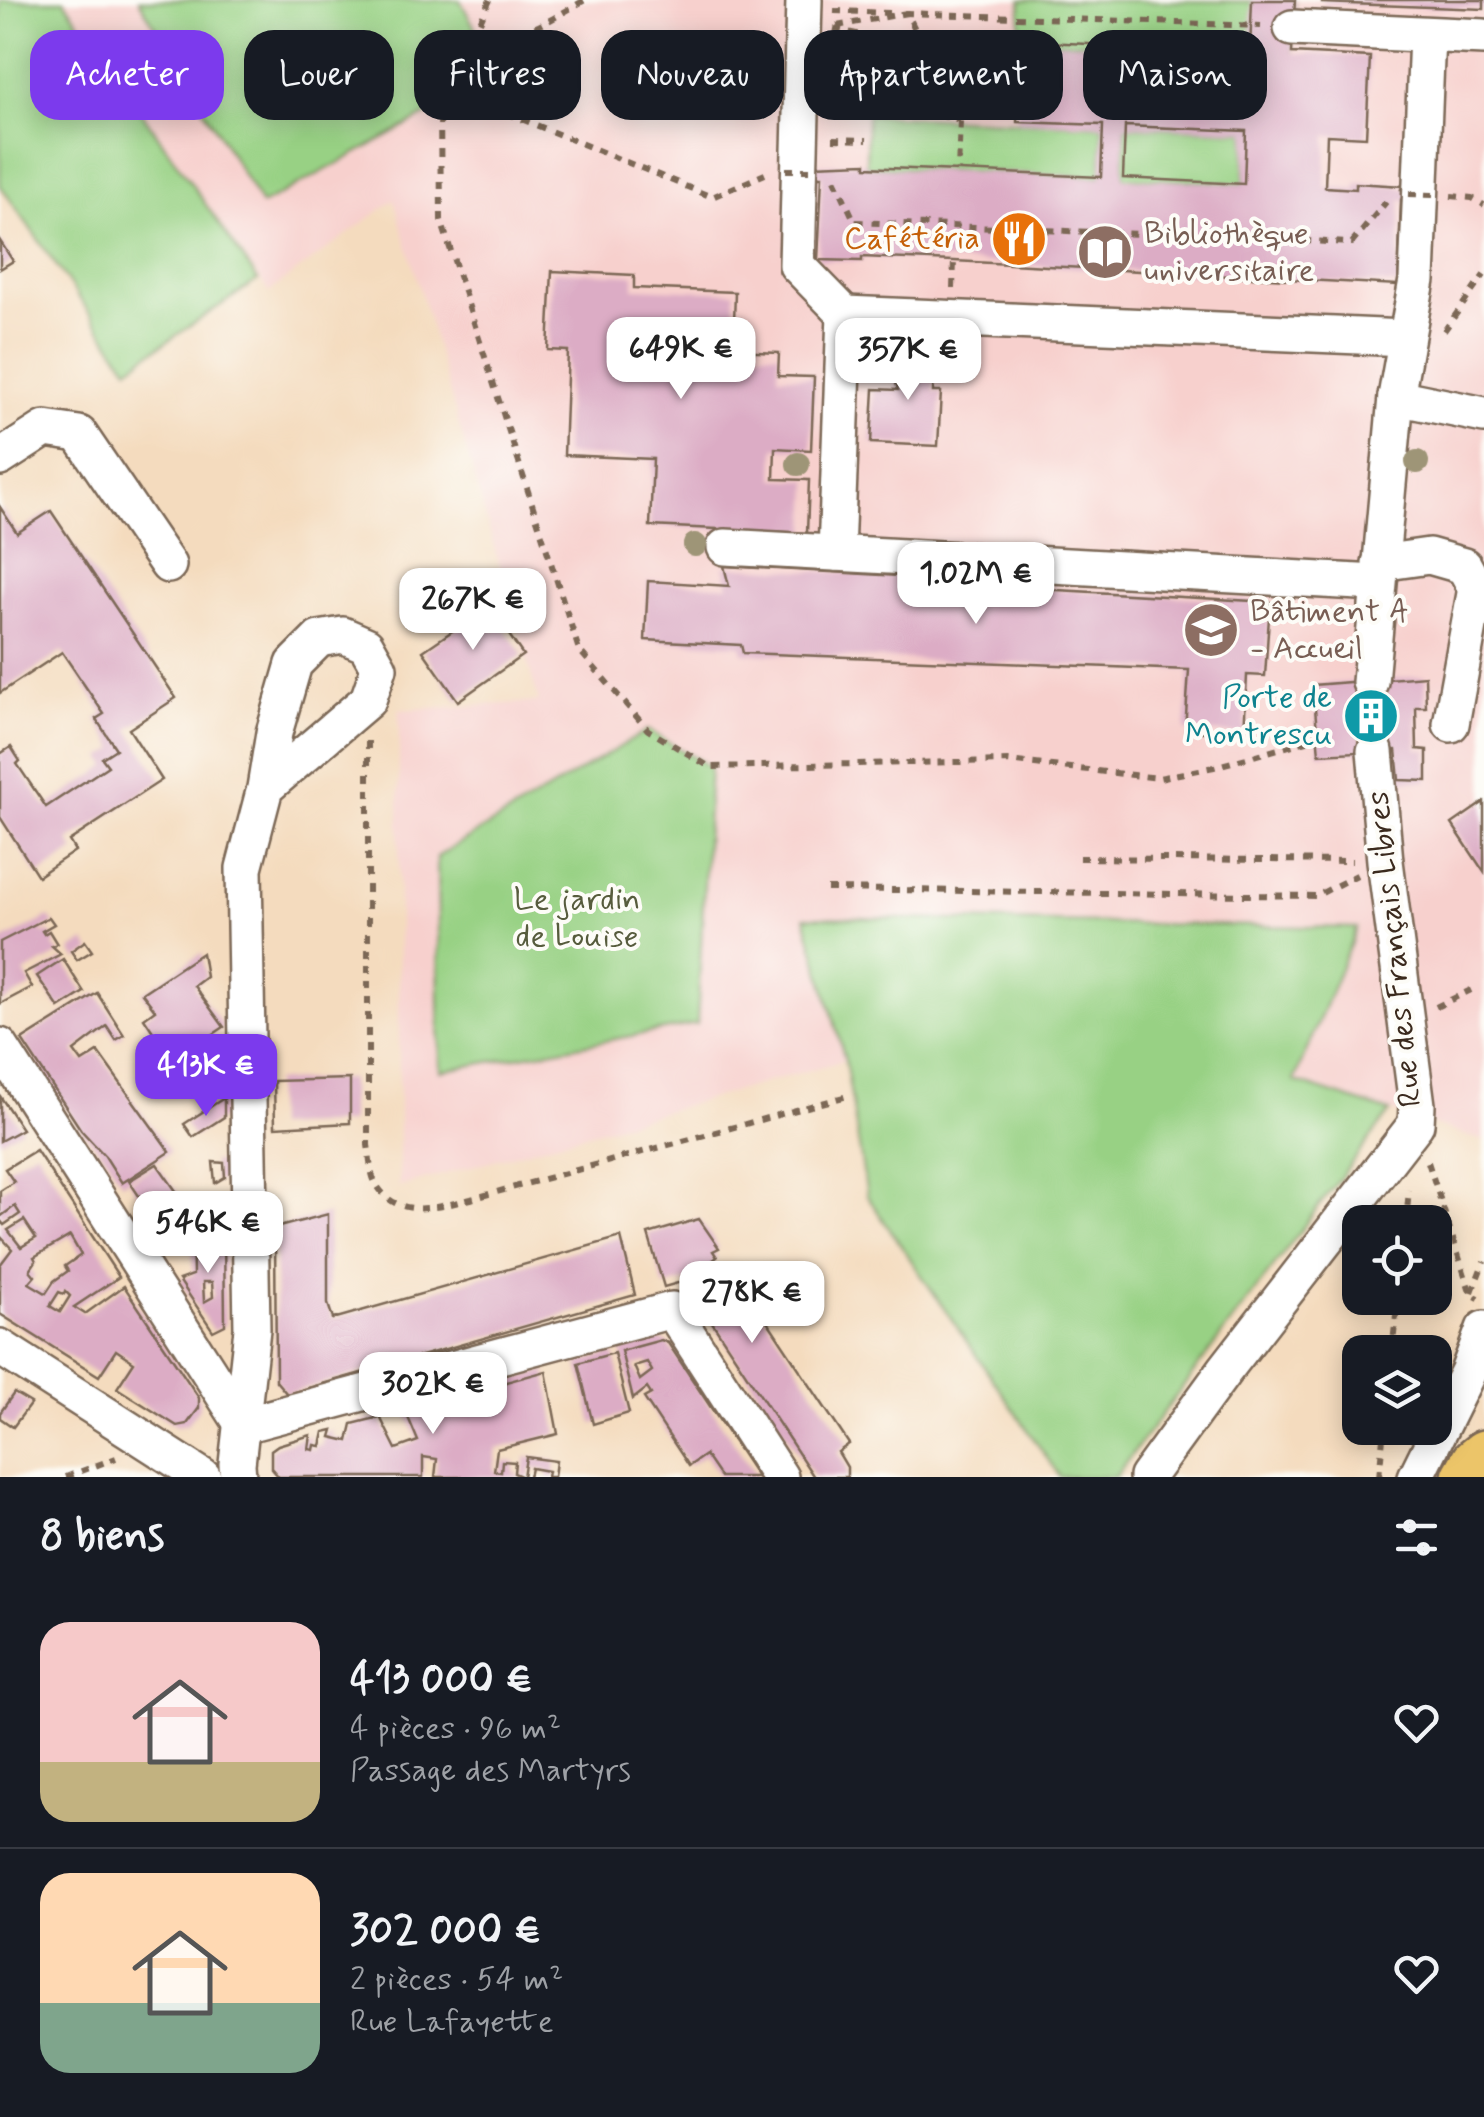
<!DOCTYPE html>
<html lang="fr">
<head>
<meta charset="utf-8">
<style>
	:root { --surface:#171b24; --page:#242831; --text:#f1f3f6; --muted:#9ea1a6; --line:#363941; --accent:#7c3aed }
	body { margin:0; font-family:Mynerve,sans-serif; background:var(--page); color:var(--text); height:100vh; display:flex; flex-direction:column; font-size:38px; white-space:nowrap }
	* { box-sizing:border-box; margin:0 }
	p { font-size:32px; color:var(--muted) }
	.icon { flex:none; width:55px; height:55px; fill:none; stroke:currentColor; stroke-width:2; stroke-linecap:round; stroke-linejoin:round }
	.map { position:relative; height:1477px; overflow:hidden }
	.side { display:flex; flex-direction:column; background:var(--surface); flex:1 }
	.side>* { flex:none }
	.banner { position:absolute; left:30px; top:30px; width:1425px; height:90px; display:flex; gap:20px }
	.fabs { position:absolute; left:1342px; top:1205px; display:grid; gap:20px }
	.fabs a { display:grid; place-items:center; width:110px; height:110px; border-radius:20px; background:var(--surface); box-shadow:0 5px 25px #0003; font-size:50px }
	.price { position:absolute; translate:-50% -85px; padding:0 22px; border-radius:20px; background:#fff; color:#222; font-size:32px; line-height:65px; filter:drop-shadow(0 2px 5px #0008) }
	.price::after { content:''; position:absolute; left:50%; top:60px; width:30px; height:22px; margin-left:-15px; background:inherit; clip-path:polygon(0 0,100% 0,50% 100%) }
	.price.on { background:var(--accent); color:#fff }
	ul { padding:0; list-style:none }
	li { display:flex; align-items:center; gap:30px; height:250px; padding:0 40px }
	li+li { border-top:2px solid var(--line) }
	li span { display:grid; place-items:center; flex:none; width:280px; height:200px; border-radius:30px; color:#555 }
	li>.icon { margin-inline-start:auto }
	span .icon { width:120px; height:120px; fill:#fffc; stroke-width:1 }
	li b { font-size:42px }
	h2 { display:flex; justify-content:space-between; align-items:center; height:120px; padding:0 40px; font-size:42px }
	.tag { padding:0 35px; border-radius:30px; background:var(--surface); box-shadow:0 5px 25px #0003; font-size:35px; line-height:90px }
	.tag.on { background:var(--accent); color:#fff }
	.map>svg:first-child { display:block }
	.built { fill:#f7d0cd }
	.green { fill:#98d184; stroke:#6a7e51; stroke-width:2.5 }
	.building { fill:#dcacc5; fill-rule:evenodd }
	.lines { fill:none; stroke-linecap:round; stroke-linejoin:round }
	.minor-tunnel { stroke:#cfb89e; stroke-width:35; stroke-dasharray:35 18; stroke-linecap:butt }
	.minor-casing { stroke:#7c6856; stroke-width:40 }
	.major-casing { stroke:#7c6856; stroke-width:50 }
	.path { stroke:#7c6856; stroke-width:6; stroke-dasharray:8 8; stroke-linecap:butt }
	.minor { stroke:#fff; stroke-width:35 }
	.major { stroke:#ecc569; stroke-width:45 }
	.path-bridge { stroke:#7c6856; stroke-width:6; stroke-dasharray:8 8; stroke-linecap:butt }
	.tree { fill:#9e9577 }
	.labels { text-anchor:middle; dominant-baseline:central; stroke-width:8; stroke-linejoin:round; paint-order:stroke }
	.education-label { font-size:32px; fill:#785e54; stroke:#fdfcf7; text-anchor:start }
	.food-label { font-size:32px; fill:#c56008; stroke:#fdfcf7; text-anchor:end }
	.culture-label { font-size:32px; fill:#0d838f; stroke:#fdfcf7; text-anchor:end }
	.park-label { font-size:32px; fill:#575c3d; stroke:#fdfcf7 }
	.street-label { font-size:32px; fill:#3b2a1e; stroke:#fdfcf7 }
</style>
</head>
<body>
<div class="map">
<svg width="1484" height="1477" viewBox="0 0 1484 1477">
	<rect width="100%" height="100%" fill="#fdfcf7"/>
	<filter id="ink" filterUnits="userSpaceOnUse"><feTurbulence type="fractalNoise" baseFrequency=".01" numOctaves="2"/><feDisplacementMap in="SourceGraphic" scale="20" xChannelSelector="R" yChannelSelector="G"/><feConvolveMatrix kernelMatrix="1 2 1 2 8 2 1 2 1" color-interpolation-filters="sRGB"/></filter>
	<filter id="wash" filterUnits="userSpaceOnUse"><feTurbulence type="fractalNoise" baseFrequency=".0048" numOctaves="4" result="noise"/><feDisplacementMap in="SourceGraphic" scale="40" xChannelSelector="R" yChannelSelector="G"/><feGaussianBlur stdDeviation="2.25" result="paint"/><feColorMatrix in="noise" values="0 0 0 0 0 0 0 0 0 0 0 0 0 0 0 0 0 1.4 0 .05"/><feComposite in="paint" operator="in"/></filter>
	<g filter="url(#wash)">
		<rect width="100%" height="100%" fill="#f4dbbe"/>
		<!-- built -->
		<polygon class="built" points="64,0 1484,0 1484,1141 1294,1081 1357,928 806,917 845,1060 399,1187 399,710 539,702 394,200 269,292"/>
		<!-- green -->
		<g class="green">
			<polygon points="0,0 64,0 258,280 128,368 0,185"/>
			<polygon points="139,0 460,0 475,28 440,108 261,205"/>
			<polygon points="1021,0 1295,2 1292,53 1020,41"/>
			<polygon points="867,115 1103,125 1101,177 866,167"/>
			<polygon points="1125,126 1246,131 1244,184 1123,178"/>
			<polygon points="648,730 710,767 697,1024 440,1071 437,857"/>
			<polygon points="805,917 1357,928 1294,1081 1390,1112 1115,1477 1060,1477 867,1196 845,1060"/>
		</g>
		<g id="blocks">
			<!-- building -->
			<g class="building">
				<path d="M1252,0H1295L1292,53L1370,57L1366,137L1327,135L1325,187L1356,189V183L1402,186L1401,189H1409L1408,201L1401,200L1398,285L954,261L862,257V261L818,260L822,176H812L813,165L866,163V167L1101,177L1103,125L1017,122L1020,41L1250,51ZM1125,126L1246,131L1244,184L1123,178Z"/>
				<polygon points="1322,0 1484,0 1484,9 1322,3"/>
				<polygon points="0,241 13,261 0,269"/>
				<polygon points="552,271 634,275 634,288 735,292 733,351 779,353 778,376 814,377 811,450 775,448 774,479 809,480 807,533 650,526 653,459 564,455 568,351 548,350"/>
				<polygon points="887,352 935,354 933,392 941,392 938,446 871,443 874,389 898,390"/>
				<polygon points="0,507 17,533 51,511 176,698 129,729 162,780 69,841 75,851 38,876 0,817 0,754 11,747 20,761 17,764 46,807 108,766 102,758 116,749 96,719 104,714 62,652 0,693"/>
				<polygon points="724,566 1022,583 1022,588 1270,602 1265,676 1247,675 1244,734 1185,731 1189,670 743,653 741,645 645,640 648,581 729,586"/>
				<polygon points="489,606 523,655 458,701 423,651"/>
				<polygon points="1425,676 1426,707 1416,707 1417,749 1427,750 1427,781 1399,780 1396,750 1319,754 1313,685"/>
				<polygon points="1484,802 1484,872 1452,824"/>
				<polygon points="49,917 54,924 42,931 44,934 49,931 57,944 52,946 61,954 24,973 32,987 0,1004 0,942"/>
				<polygon points="85,941 92,951 77,960 71,951"/>
				<polygon points="202,953 206,977 194,986 224,1027 206,1039 224,1066 217,1071 224,1083 198,1100 144,1018 155,1010 142,993"/>
				<polygon points="63,959 84,992 59,1008 37,976"/>
				<polygon points="97,993 124,1035 116,1040 107,1026 74,1051 82,1062 98,1052 170,1152 122,1183 105,1156 81,1130 22,1040"/>
				<polygon points="350,1079 350,1123 275,1127 274,1081"/>
				<polygon points="0,1096 22,1129 0,1141"/>
				<polygon points="224,1098 224,1117 193,1137 184,1124"/>
				<path d="M36,1150L119,1277L74,1307L85,1314L124,1286L199,1398V1408L187,1424L177,1426L117,1388L134,1362L116,1350L99,1376L0,1314V1265L12,1249L2,1238L0,1243V1220L4,1225L20,1214L15,1206L0,1217V1191L14,1182L5,1169ZM24,1220L36,1238L21,1247L8,1230ZM70,1236L81,1255L65,1266L68,1271L54,1281L46,1293L29,1283L35,1276L30,1270L36,1261L34,1257ZM65,1291L70,1296L60,1312L50,1306L59,1292L64,1294Z"/>
				<polygon points="213,1162 224,1163 225,1177 215,1183"/>
				<polygon points="157,1164 181,1198 153,1217 129,1181"/>
				<polygon points="172,1212 179,1222 153,1239 146,1229"/>
				<polygon points="328,1214 328,1304 333,1319 621,1237 635,1295 287,1394 276,1381 275,1228"/>
				<polygon points="699,1219 719,1248 713,1251 717,1257 712,1261 724,1281 735,1273 749,1294 738,1302 742,1309 754,1301 849,1444 838,1452 847,1467 847,1477 814,1477 685,1281 664,1287 648,1234"/>
				<path d="M192,1229L224,1230L225,1325L213,1331L179,1280L193,1275ZM203,1282H212L213,1297L204,1302Z"/>
				<path d="M661,1340L668,1343L757,1477H720L705,1455L689,1466L644,1398L651,1394L647,1388L633,1399L621,1351ZM647,1362L652,1371L640,1380L634,1366Z"/>
				<polygon points="614,1353 629,1413 593,1424 578,1363"/>
				<polygon points="546,1371 558,1434 497,1449 494,1471 501,1472 502,1461 515,1462 514,1473 523,1477 435,1477 437,1459 423,1457 423,1477 279,1477 271,1468 271,1450 278,1445 311,1435 309,1449 314,1450 315,1445 321,1446 324,1432 333,1430 331,1437 348,1441 352,1424 380,1417 396,1449 418,1441 405,1410"/>
				<polygon points="14,1393 31,1403 13,1427 0,1418 0,1413"/>
				<polygon points="526,1457 556,1461 554,1477 547,1477 548,1471 531,1468 529,1477 523,1477"/>
			</g>
		</g>
	</g>
	<g filter="url(#ink)">
		<use href="#blocks" fill-opacity="0" stroke="#7c6856" stroke-width="2.5"/>
		<g class="lines">
			<!-- minor-tunnel -->
			<polyline class="minor-tunnel" points="1370,682 1375,751"/>
			<!-- minor casing -->
			<g class="minor-casing">
				<g id="minor">
					<polyline points="804,0 797,265 845,314"/>
					<polyline points="1292,28 1484,37"/>
					<polyline points="1396,397 1484,415"/>
					<polyline points="0,458 45,429 79,434 168,565"/>
					<polyline points="725,547 1377,583"/>
					<polyline points="836,553 845,314 1406,338"/>
					<polyline points="1380,563 1429,556 1464,566 1476,588 1451,724"/>
					<polyline points="1370,682 1396,397 1417,280 1427,35"/>
					<polyline points="0,1046 243,1425"/>
					<polyline points="0,1347 203,1477"/>
					<polyline points="243,1425 672,1310 780,1477"/>
					<polyline points="238,1477 237,1464 252,1329 244,868 265,788 274,733 294,664 319,639 343,635 366,645 379,668 368,700 265,788"/>
					<polyline points="1147,1477 1225,1370 1416,1124 1417,1105 1385,861 1375,751"/>
					<polyline points="1416,1477 1468,1372 1484,1329"/>
				</g>
			</g>
			<!-- major casing -->
			<g class="major-casing">
				<polyline id="major" points="1465,1477 1474,1461 1484,1453"/>
			</g>
			<!-- path -->
			<g class="path">
				<polyline points="490,0 440,108 441,220 579,650 648,730 710,767 1008,761 1159,778 1214,767 1318,738"/>
				<polyline points="834,11 891,13"/>
				<polyline points="904,13 1261,26"/>
				<polyline points="837,26 907,13 960,120 958,171"/>
				<polyline points="834,29 925,49 840,61 941,82 859,97 960,120"/>
				<path d="M472,34C524,41 542,24 585,0"/>
				<polyline points="448,89 712,197 765,174"/>
				<polyline points="833,139 867,140"/>
				<polyline points="835,179 855,222 1352,243 1386,202"/>
				<polyline points="1451,196 1472,198 1484,205"/>
				<polyline points="953,288 954,261"/>
				<polyline points="1444,331 1484,275"/>
				<path d="M368,741V1145C370,1157 370,1174 376,1184C398,1221 438,1207 471,1199L851,1095"/>
				<polyline points="1079,858 1352,861"/>
				<polyline points="827,889 1316,896 1357,875"/>
				<polyline points="1436,1007 1471,990"/>
				<polyline points="1428,1162 1471,1294 1479,1298"/>
				<polyline points="1406,1222 1409,1190"/>
				<polyline points="1472,1292 1484,1261"/>
				<polyline points="1392,1352 1398,1298"/>
				<polyline points="66,1477 116,1458"/>
				<polyline points="1379,1477 1384,1428"/>
			</g>
			<!-- minor -->
			<use href="#minor" class="minor"/>
			<!-- major -->
			<use href="#major" class="major"/>
			<!-- path-bridge -->
			<g class="path-bridge">
				<polyline points="786,170 813,170"/>
				<polyline points="1409,194 1434,195"/>
			</g>
		</g>
		<!-- trees -->
		<g class="tree">
			<circle cx="1417" cy="462" r="12"/>
			<circle cx="798" cy="464" r="12"/>
			<circle cx="695" cy="545" r="12"/>
		</g>
	</g>
	<!-- icons -->
	<defs>
		<g id="restaurant-disc" transform="scale(2.875)"><circle r="9.5" fill="#e8710a" stroke="#fdfcf7"/><path d="M-5-6h1v4h1v-4h1v4h1v-4h1v5L-1.5 .5V6h-2V.5L-5-1ZM5-6V6H3V1.5H1.5Q1.5-4 5-6Z" fill="#fff"/></g>
		<g id="library-disc" transform="scale(2.875)"><circle r="9.5" fill="#8d6e63" stroke="#fdfcf7"/><path d="M-6-4Q-3-5.5-.7-3.5V5Q-3 3-6 4ZM6-4Q3-5.5 .7-3.5V5Q3 3 6 4Z" fill="#fff"/></g>
		<g id="university-disc" transform="scale(2.875)"><circle r="9.5" fill="#8d6e63" stroke="#fdfcf7"/><path d="M0-5L7-2L0 1L-7-2ZM-4 1L0 2.5L4 1V4Q0 6-4 4Z" fill="#fff"/></g>
		<g id="building-disc" transform="scale(2.875)"><circle r="9.5" fill="#0f9aa8" stroke="#fdfcf7"/><path d="M-4-6H4V6H1V3H-1V6H-4ZM-2.5-4.3h1.7v1.8h-1.7ZM.8-4.3h1.7v1.8H.8ZM-2.5-1h1.7V.8h-1.7ZM.8-1h1.7V.8H.8Z" fill="#fff"/></g>
	</defs>
	<g fill-rule="evenodd">
		<use href="#restaurant-disc" x="1019" y="239"/>
		<use href="#library-disc" x="1105" y="252"/>
		<use href="#university-disc" x="1211" y="630"/>
		<use href="#building-disc" x="1371" y="716"/>
	</g>
	<g class="labels">
		<!-- education labels -->
		<g class="education-label">
			<text x="1144" y="234">Bibliothèque<tspan x="1144" dy="37">universitaire</tspan></text>
			<text x="1250" y="612">Bâtiment A<tspan x="1250" dy="37">- Accueil</tspan></text>
		</g>
		<!-- food labels -->
		<g class="food-label">
			<text x="980" y="239">Cafétéria</text>
		</g>
		<!-- culture labels -->
		<g class="culture-label">
			<text x="1332" y="698">Porte de<tspan x="1332" dy="37">Montrescu</tspan></text>
		</g>
		<!-- park labels -->
		<g class="park-label">
			<text x="577" y="900">Le jardin<tspan x="577" dy="37">de Louise</tspan></text>
		</g>
		<!-- street labels -->
		<g class="street-label">
			<text transform="translate(1395 949) rotate(-96)">Rue des Français Libres</text>
		</g>
	</g>
</svg>
<div class="fabs">
<a><svg class="icon" aria-label="locate" viewBox="0 0 24 24"><circle cx="12" cy="12" r="6"/><path d="M12 2v4M12 18v4M2 12h4M18 12h4"/></svg></a>
<a><svg class="icon" aria-label="layers" viewBox="0 0 24 24"><path d="M12 4l9 5-9 5-9-5zM3 14l9 5 9-5"/></svg></a>
</div>
<b class="price" style="left:681px;top:402px">649K €</b>
<b class="price" style="left:908px;top:403px">357K €</b>
<b class="price" style="left:976px;top:627px">1.02M €</b>
<b class="price" style="left:473px;top:653px">267K €</b>
<b class="price on" style="left:206px;top:1119px">413K €</b>
<b class="price" style="left:208px;top:1276px">546K €</b>
<b class="price" style="left:752px;top:1346px">278K €</b>
<b class="price" style="left:433px;top:1437px">302K €</b>
<div class="banner">
<a class="tag on">Acheter</a>
<a class="tag">Louer</a>
<a class="tag">Filtres</a>
<a class="tag">Nouveau</a>
<a class="tag">Appartement</a>
<a class="tag">Maison</a>
</div>
</div>
<section class="side">
<h2>8 biens<svg class="icon" aria-label="filters" viewBox="0 0 24 24"><path d="M4 7h16M4 17h16"/><circle cx="9" cy="7" r="2"/><circle cx="15" cy="17" r="2"/></svg></h2>
<ul>
<li><span style="background:linear-gradient(#f6c9c9 70%,#c2b280 0)"><svg class="icon" aria-label="home" viewBox="0 0 24 24"><path d="M3 11l9-7 9 7M6 9v11h12V9"/></svg></span><div><b>413 000 €</b><p>4 pièces · 96 m²</p><p>Passage des Martyrs</p></div><svg class="icon" aria-label="heart" viewBox="0 0 24 24"><path d="M12 20l-8-8c-3-5 5-10 8-4 3-6 11-1 8 4z"/></svg></li>
<li><span style="background:linear-gradient(#ffd9b3 65%,#7fa58c 0)"><svg class="icon" aria-label="home" viewBox="0 0 24 24"><path d="M3 11l9-7 9 7M6 9v11h12V9"/></svg></span><div><b>302 000 €</b><p>2 pièces · 54 m²</p><p>Rue Lafayette</p></div><svg class="icon" aria-label="heart" viewBox="0 0 24 24"><path d="M12 20l-8-8c-3-5 5-10 8-4 3-6 11-1 8 4z"/></svg></li>
</ul>
</section>
</body>
</html>
